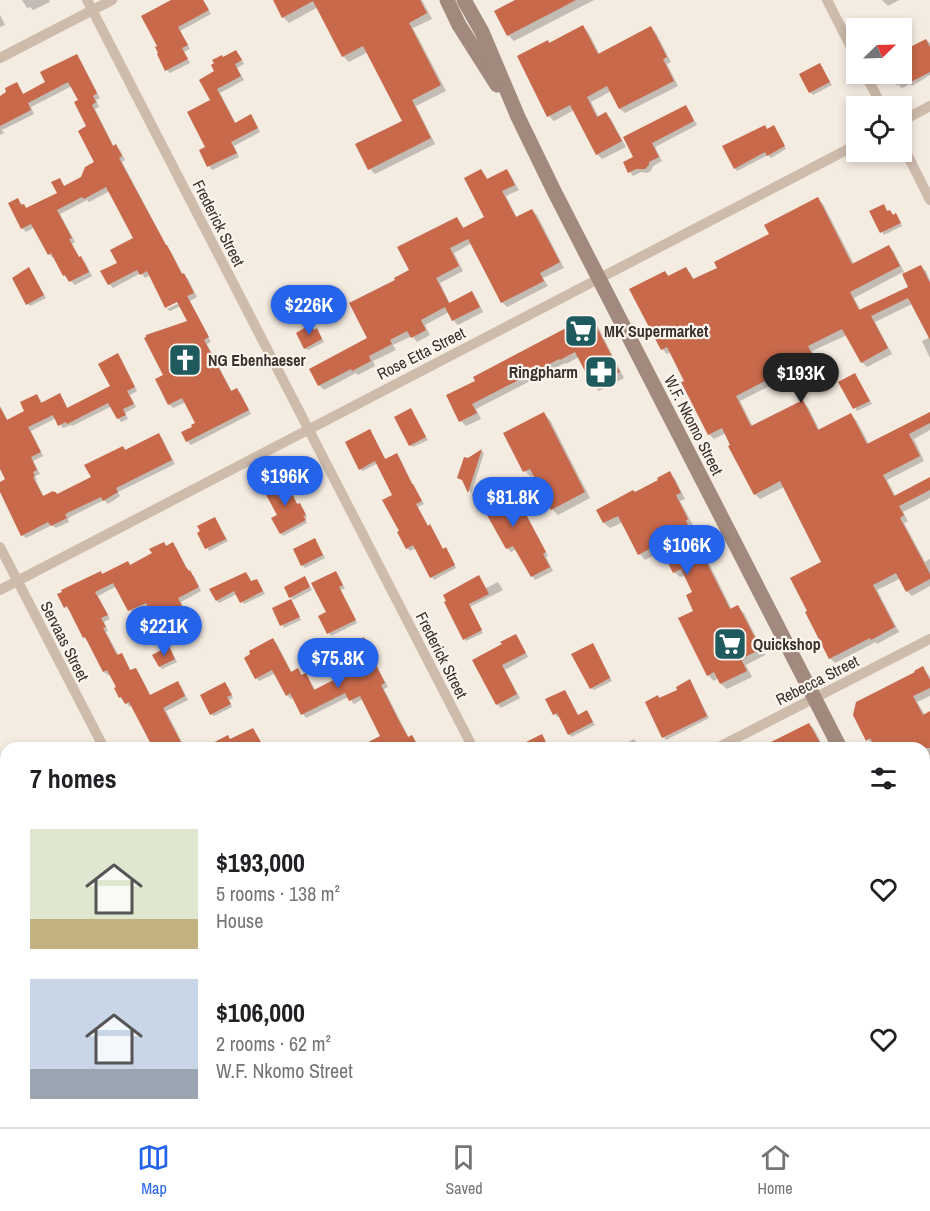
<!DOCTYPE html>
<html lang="en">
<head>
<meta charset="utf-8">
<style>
	:root { --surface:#fff; --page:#f2f2f2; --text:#202124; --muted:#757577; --line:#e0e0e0; --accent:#2563eb }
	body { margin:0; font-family:"Archivo Narrow",sans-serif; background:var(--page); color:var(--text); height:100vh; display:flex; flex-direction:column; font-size:22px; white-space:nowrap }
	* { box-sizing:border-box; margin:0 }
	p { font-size:20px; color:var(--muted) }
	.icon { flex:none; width:33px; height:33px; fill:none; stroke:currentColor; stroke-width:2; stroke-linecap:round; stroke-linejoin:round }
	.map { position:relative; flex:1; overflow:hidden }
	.sheet { position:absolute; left:0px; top:742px; width:930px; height:386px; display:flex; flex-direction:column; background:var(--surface); border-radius:18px 18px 0 0; box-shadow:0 3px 9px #0003 }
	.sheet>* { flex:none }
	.needle { width:39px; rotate:67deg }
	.fabs { position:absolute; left:846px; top:18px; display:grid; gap:12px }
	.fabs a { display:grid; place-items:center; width:66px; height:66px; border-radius:0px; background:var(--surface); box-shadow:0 3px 9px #0003; font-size:30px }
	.price { position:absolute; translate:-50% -51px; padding:0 14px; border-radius:21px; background:var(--accent); color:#fff; font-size:20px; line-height:39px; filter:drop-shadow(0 2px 3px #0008) }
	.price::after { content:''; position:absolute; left:50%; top:36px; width:18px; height:14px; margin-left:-9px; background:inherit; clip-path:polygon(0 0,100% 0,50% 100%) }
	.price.active { background:#222; color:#fff }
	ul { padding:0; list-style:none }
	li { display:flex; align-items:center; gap:18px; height:150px; padding:0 30px }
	li span { display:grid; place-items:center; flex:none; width:168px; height:120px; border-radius:0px; color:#555 }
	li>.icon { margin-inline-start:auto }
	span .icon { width:72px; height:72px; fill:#fffc; stroke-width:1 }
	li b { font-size:26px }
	h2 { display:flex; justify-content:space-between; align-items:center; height:72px; padding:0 30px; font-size:26px }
	.dock { display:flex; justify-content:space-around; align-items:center; height:84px; border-top:2px solid var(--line); background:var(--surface); font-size:16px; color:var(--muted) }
	.dock a { display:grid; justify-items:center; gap:3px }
	.dock .active { color:var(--accent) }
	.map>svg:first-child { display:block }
	.green { fill:#b8c4a0 }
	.shadow { fill:#0003; fill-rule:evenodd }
	.building { fill:#c8694b }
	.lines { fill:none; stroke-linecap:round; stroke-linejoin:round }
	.minor { stroke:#cdbbac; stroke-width:10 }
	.secondary { stroke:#a18a7d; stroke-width:15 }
	.labels { text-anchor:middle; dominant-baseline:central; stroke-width:4.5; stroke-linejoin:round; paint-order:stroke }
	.street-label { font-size:16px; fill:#3b302b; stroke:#fbf5ee }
	.poi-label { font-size:16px; font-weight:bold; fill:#3b302b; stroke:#fbf5ee; text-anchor:start }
</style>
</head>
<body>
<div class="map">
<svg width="930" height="1127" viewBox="0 0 930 1127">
	<rect width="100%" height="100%" fill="#f4ebe1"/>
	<!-- green -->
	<g class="green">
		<polygon points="6,809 6,909 0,912 0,812"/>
		<polygon points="6,935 6,1069 0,1072 0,939"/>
	</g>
	<!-- shadow -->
	<g class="shadow">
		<polygon points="22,0 49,0 50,2 33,10 30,7 27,8"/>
		<polygon points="175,0 203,0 211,14 180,31 190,49 184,52 190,63 170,73 167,70"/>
		<polygon points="274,0 422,0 432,19 413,28 446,91 416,106 435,144 375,174 370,169 404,122 368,52 349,62 343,56 318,7 289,23 283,17"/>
		<polygon points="519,0 594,0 514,41 508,35"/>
		<polygon points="882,0 899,0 888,6"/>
		<polygon points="0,15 5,25 0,27"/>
		<polygon points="583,27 588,32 600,55 651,28 656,33 671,62 667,64 678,86 625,113 620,109 611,91 591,102 599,118 606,114 611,119 626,147 602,159 597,154 574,110 554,121 549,116 519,57 550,44"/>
		<polygon points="926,40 930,43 930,75 912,86 910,84 902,88 898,84 893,74 902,74 902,50 903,52"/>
		<polygon points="236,52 240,56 244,64 237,68 244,80 220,93 236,124 251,116 254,120 260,132 234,146 239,157 212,170 209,166 201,151 207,147 216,71 223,58"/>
		<polygon points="76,56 80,60 100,98 96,100 99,107 95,109 114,147 116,146 120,150 125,160 122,162 138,192 167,247 170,250 183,275 188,279 197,297 190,301 211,342 207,344 232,392 237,390 241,394 251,414 191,445 187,441 197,423 186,402 173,408 169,404 165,376 189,322 181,306 170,311 167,309 185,300 151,275 145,278 141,273 113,288 109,284 119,263 135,239 110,191 89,202 87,200 60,214 75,242 72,244 80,259 85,262 92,276 75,285 69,279 68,279 64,275 55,257 53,258 49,254 35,227 26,232 22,228 17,199 28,210 59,193 59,180 65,187 82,178 96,163 88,127 80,101 72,86 31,107 34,114 2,130 4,133 0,135 0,97 17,84 24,95 47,83"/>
		<polygon points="820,65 832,85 813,95 810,92"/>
		<polygon points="685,106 689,110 697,125 655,147 662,161 653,166 651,171 647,173 641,172 633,176 630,172 635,158"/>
		<polygon points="768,130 776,130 786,149 771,158 768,155 737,171 735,168"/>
		<polygon points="481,171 488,180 507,171 511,176 519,190 506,196 517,218 532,210 537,215 564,268 543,278 548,286 507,307 502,302 472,243 454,253 463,271 440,283 450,304 471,293 476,298 483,312 458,325 453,320 449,312 425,325 430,335 417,342 412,336 393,345 396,350 373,361 375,366 358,375 356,373 324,390 319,385 369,338 397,280 411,271 457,219 464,228 486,217"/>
		<path d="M818,199L823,204L854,264L889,246L894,252L905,274L920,266L926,271L930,281V337L912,304L875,322L892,354L867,367L862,362L847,335L812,351L817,362L740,401L753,427L802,402L808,407L820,431L851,415L856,420L869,444L930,415V430L914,439L924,461L887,480L896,497L930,479V498L903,512L908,521L904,523L925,562L930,559V586L912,596L907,591L901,578L877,590L899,632L877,644L876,642L835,663L830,658L823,563L784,487L760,499L755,494L726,433L714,439L709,434L686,381L671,352L667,354L662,349L665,272L670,277L686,269L691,274L694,280L719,268L771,235ZM903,272L910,287L861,311L854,298Z"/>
		<polygon points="883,206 888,212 890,211 894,216 898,218 902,226 884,235 871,212"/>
		<polygon points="29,269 46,298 30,306 28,304"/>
		<polygon points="591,320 597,325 624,378 599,391 594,386 579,357 566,364 565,363 476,409 481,419 466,426 461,421 448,396"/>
		<polygon points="311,326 315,331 319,333 324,342 308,350 305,348"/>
		<polygon points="930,337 930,358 922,341"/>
		<polygon points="118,355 121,359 137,391 130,395 136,407 125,413 128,419 121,422 118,418 112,406 72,426 71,425 63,428 56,418 31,431 43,456 33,461 40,474 35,476 37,480 36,481 44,497 57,495 93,478 123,447 126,451 158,435 162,438 175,464 118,492 120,496 108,504 104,500 70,517 68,519 69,522 56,528 52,525 26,538 22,535 0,489 0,484 7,480 0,465 0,406 8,421 26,412 37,395 43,404 59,395 63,399 68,409 112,387"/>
		<polygon points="855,375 872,404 857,411 841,382"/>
		<polygon points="411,410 428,440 413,447 410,445"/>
		<polygon points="544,414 550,420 590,498 558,515 552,509 535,475 531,477 525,471"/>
		<polygon points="370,431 386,460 397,455 399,457 413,485 424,504 418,507 428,527 443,550 448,552 456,568 434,580 416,548 410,551 407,548 401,532 394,496 378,463 363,471 360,469"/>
		<polygon points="482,451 484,453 471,494 465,481 459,478 468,459"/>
		<polygon points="669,473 675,479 685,499 680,501 693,525 691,527 732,610 738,607 744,613 765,655 746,665 752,677 727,689 721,684 718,678 714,681 708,675 695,611 694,593 686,575 680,577 674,572 678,560 670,547 645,560 640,554 623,522 610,528 604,523 598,511 635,494 660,480"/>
		<polygon points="502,480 505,483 510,493 501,498 510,516 526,514 548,556 546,557 553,571 535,580 532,576 516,549 511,552 507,548 487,511 485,512 481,509"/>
		<polygon points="287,484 298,505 299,504 302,507 307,517 305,519 307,523 283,536 281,533 279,515"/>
		<polygon points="215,519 228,541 209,551 199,533"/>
		<polygon points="315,540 325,558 305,568 302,565"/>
		<polygon points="164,543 167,547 172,544 176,548 189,573 194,576 201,591 181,602 196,632 188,636 185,632 177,618 167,624 160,613 156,615 149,606 133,614 130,610 117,586 98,596 110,619 104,622 108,631 106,632 119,656 121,655 125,659 131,672 135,670 139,673 151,697 177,683 181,686 188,700 166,711 185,748 155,748 132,705 130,707 120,697 118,688 111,674 108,675 104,672 89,641 84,637 70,610 69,610 66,607 103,576 131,566 154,554"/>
		<polygon points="335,572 345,588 341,590 357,623 331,636 320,616 328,612"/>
		<polygon points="246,573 252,583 257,580 259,583 265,594 244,604 237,594 219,603 217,600"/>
		<polygon points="307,581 312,590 291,601 301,620 284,628 274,609 293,599 290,597"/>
		<polygon points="498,582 503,590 470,607 483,633 466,641 446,603 486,588"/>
		<polygon points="516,636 519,640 528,657 505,670 520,698 501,708 497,704 504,645"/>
		<polygon points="364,639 368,643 376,660 374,661 388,687 384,689 409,738 412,737 420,748 360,748 382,736 363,699 354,704 348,697 306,718 303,714 294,697 291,699 287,695 276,673 259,681 256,678 273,640 277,644 292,673 298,670 302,676 306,675 309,679 316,691 351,673"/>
		<polygon points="595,647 612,681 594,690 591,688"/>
		<polygon points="169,648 177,662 162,669 160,667"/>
		<polygon points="923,668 930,677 930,696 917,702 925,715 930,713 930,776 924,779 924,748 878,748 875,744 873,745 868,740"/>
		<polygon points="690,681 692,684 709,718 666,740 664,737 647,702 660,700 679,690"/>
		<polygon points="227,686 233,698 229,700 232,707 214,716 211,714"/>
		<polygon points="565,691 578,716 589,715 595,725 571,737 560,716 557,717 555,714"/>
		<polygon points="809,724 814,729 824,748 763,748"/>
		<polygon points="253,729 263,747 261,748 209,748 209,747 231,741"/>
		<polygon points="634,739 641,748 616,748"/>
		<polygon points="925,1054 930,1059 930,1105 927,1106 930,1112 930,1127 853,1127 851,1122 924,1122"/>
		<polygon points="81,1122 151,1122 142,1127 137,1127 134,1124 129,1127 84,1127"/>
		<polygon points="222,1122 262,1122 264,1127 223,1127 221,1123"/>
		<polygon points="383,1122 411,1122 409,1123 411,1127 386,1127"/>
		<polygon points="591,1122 607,1122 609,1127 582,1127"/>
		<polygon points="731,1122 745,1122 736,1127"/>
	</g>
	<!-- building -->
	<g class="building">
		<polygon points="171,0 203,0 209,10 178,27 188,45 182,48 188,59 165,71 157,54 158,53 155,47 157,46 141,16"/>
		<polygon points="273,0 420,0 427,13 409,23 441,85 412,100 431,138 368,170 355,144 402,121 363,46 342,57 313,1 282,18"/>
		<polygon points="515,0 576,0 507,36 494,11"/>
		<polygon points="583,25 598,54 651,26 667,57 663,59 674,81 619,109 607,86 587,97 597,117 606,112 622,141 596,155 570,105 547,117 517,56 548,40 549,43"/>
		<polygon points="926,39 930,47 930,72 907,84 906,80 897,85 891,74 902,74 902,51"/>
		<polygon points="236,50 242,60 235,64 241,76 217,89 235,123 251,114 258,128 231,142 237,153 207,167 199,150 205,147 187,112 210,100 199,80 214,71 211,65 214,63 212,60 222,55 223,57"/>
		<polygon points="77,54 97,93 93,96 96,102 92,105 113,146 116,144 122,156 119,158 134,186 166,245 167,245 182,274 184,273 194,293 187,296 209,337 204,340 231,391 237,388 249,410 186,442 181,432 192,427 191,425 195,423 182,398 168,405 155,379 163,375 144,338 146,337 146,335 187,321 177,302 165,308 147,271 140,275 137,270 108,285 100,271 117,263 110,250 133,238 106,187 84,199 82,197 57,210 72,238 69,239 79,257 81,256 89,272 69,282 65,275 63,276 51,253 48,255 31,224 21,229 8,203 18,198 21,205 24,204 26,208 57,193 51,182 60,178 64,186 81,177 85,167 94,162 78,131 86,126 74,102 78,100 68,82 28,103 31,110 0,126 0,96 6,92 5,88 17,82 23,94 45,82 40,72"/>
		<polygon points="820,63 830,82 809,93 799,74"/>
		<polygon points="686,105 694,121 652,143 659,157 649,162 649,165 645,169 636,169 628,173 623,162 633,157 623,137"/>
		<polygon points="765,125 767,129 774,125 785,146 767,156 765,152 734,169 722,146"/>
		<polygon points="481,169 487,179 507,169 515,185 502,191 516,217 532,209 560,262 540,273 544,281 501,303 468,239 450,248 459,266 436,278 449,303 472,291 480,307 452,321 445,307 421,320 426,330 411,338 407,331 390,340 392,344 369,356 371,361 352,371 351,369 318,386 309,369 367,338 349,303 395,280 394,278 409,270 397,247 457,217 463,228 484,217 464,178"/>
		<polygon points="818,197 852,264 889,245 900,266 850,292 859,310 908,287 902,274 921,265 930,283 930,340 908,298 871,316 888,348 861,363 842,329 808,346 813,356 736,396 751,426 803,400 818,430 851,413 867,444 930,412 930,423 909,434 920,456 883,475 894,496 930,477 930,490 899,506 904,515 900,518 930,574 930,579 906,592 896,573 873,585 895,627 871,640 870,638 829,659 805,612 807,611 790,578 821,562 780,481 754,495 728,446 730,445 722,428 708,435 681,382 684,381 667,347 661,350 629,289 665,271 668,276 686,267 693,279 717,268 714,262 769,234 764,225"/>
		<polygon points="884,204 887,211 890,210 893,215 896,213 901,223 880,233 869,211"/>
		<polygon points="29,267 44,295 26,305 12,278"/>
		<polygon points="587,317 588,320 592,318 620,372 593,387 575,352 560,360 559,359 472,404 477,413 459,422 446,395 475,381 473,377"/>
		<polygon points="311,324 314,330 317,328 322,339 304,349 296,333"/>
		<polygon points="118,353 135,387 127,391 134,404 123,409 126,415 117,419 108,403 67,424 66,422 58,426 53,415 28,427 41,452 31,457 37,470 33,472 35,476 33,477 43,496 53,491 54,492 56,492 57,494 91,477 84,465 123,446 125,450 159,433 172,460 116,488 118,492 103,501 101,497 67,513 65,515 67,518 51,526 48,522 21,536 0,492 0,482 5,479 0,469 0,407 7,420 24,411 20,402 37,394 41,403 60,393 67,408 110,386 98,364"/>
		<polygon points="855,373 870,401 853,409 838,382"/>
		<polygon points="411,408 426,437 409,446 394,417"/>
		<polygon points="544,412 585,492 551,510 530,469 523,472 503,433"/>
		<polygon points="370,429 385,459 397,453 412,484 413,484 422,501 416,504 428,526 430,524 443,549 446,547 455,565 430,578 413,545 406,549 397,532 399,531 382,500 392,495 375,461 359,470 345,442"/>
		<polygon points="482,449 468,493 462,480 457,478 464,457 468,458"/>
		<polygon points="670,471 681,493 676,495 688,519 686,521 730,609 738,605 761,649 741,659 747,671 720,684 714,672 707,676 678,618 693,611 686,595 692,592 681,569 673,573 668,563 676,559 667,540 638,555 618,516 603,523 596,510 633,490 635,492 658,480 657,478"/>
		<polygon points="502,478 508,490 498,494 509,514 511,513 511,515 523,509 546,552 543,554 550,567 531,577 513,546 506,549 483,508 480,510 472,494"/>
		<polygon points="285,480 297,504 300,503 306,515 303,516 306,520 280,534 271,518 277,515 264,491"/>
		<polygon points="215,517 226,539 205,549 197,533 200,531 197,526"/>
		<polygon points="315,538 323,555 301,566 293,549"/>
		<polygon points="164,542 166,546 173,542 186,567 189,571 190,570 199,587 178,598 193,628 183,633 174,615 163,621 156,610 151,612 146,603 128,611 113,583 95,592 108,615 101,618 106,627 103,628 117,655 122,653 130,670 136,668 150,695 178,681 185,696 163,708 184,748 153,748 129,702 125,704 121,697 119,698 114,688 116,687 107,670 103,672 85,637 83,638 67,606 64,608 57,594 62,592 61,590 101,571 102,574 128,561 130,565 152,553 149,549"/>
		<polygon points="336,571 343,585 339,587 356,620 327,634 318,616 326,612 311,583"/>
		<polygon points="246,572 251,581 257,579 263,591 240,603 234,591 216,601 209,589"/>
		<polygon points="479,575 489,594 469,604 482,630 463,640 444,602 446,601 443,595"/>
		<polygon points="305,576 310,587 289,598 284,587"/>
		<polygon points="291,599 300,617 280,626 272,608"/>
		<polygon points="516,634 526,653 502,665 517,694 496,705 472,660 502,644 500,642"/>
		<polygon points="364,637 374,656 372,657 385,683 381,685 397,717 408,737 412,735 418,746 413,748 357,748 380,736 360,696 349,701 345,693 301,715 290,693 286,696 272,670 255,679 244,658 250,654 249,651 273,638 291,672 298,668 301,675 306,673 314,690 349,672 338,650"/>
		<polygon points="593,643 610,678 590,689 571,654"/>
		<polygon points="169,646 175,659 159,667 152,655"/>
		<polygon points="923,666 930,680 930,688 913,696 923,715 930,711 930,748 876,748 870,738 866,741 853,715 856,702 915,672 914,671"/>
		<polygon points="690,679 707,716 662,738 645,702 658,695 659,698 677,690 676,687"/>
		<polygon points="225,682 232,695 227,697 231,704 210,715 200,695"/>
		<polygon points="565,690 578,715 587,710 593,722 568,735 557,713 553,715 545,699"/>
		<polygon points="809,723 823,748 759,748"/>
		<polygon points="253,728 262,744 254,748 203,748 228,735 230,739"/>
		<polygon points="542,734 549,748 514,748"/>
	</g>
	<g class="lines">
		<!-- minor -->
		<g class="minor">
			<polyline points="87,0 473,748"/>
			<polyline points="827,0 856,57"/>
			<polyline points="0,58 112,0"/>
			<polyline points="865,74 882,106"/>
			<polyline points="902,121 930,106"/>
			<polyline points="902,144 930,200"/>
			<polyline points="0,547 104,748"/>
			<polyline points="0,590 856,145"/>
			<polyline points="717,748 930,639"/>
			<polyline points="0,1116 6,1113"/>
			<polyline points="295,1122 297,1127"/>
			<polyline points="663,1122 665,1127"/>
		</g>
		<!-- secondary -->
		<g class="secondary">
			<polyline points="447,0 459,25 497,85"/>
			<polyline points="464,0 482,32 518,117 554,191 840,748"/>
			<polyline points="924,912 930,923"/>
		</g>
	</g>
	<!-- icons -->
	<defs>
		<g id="supermarket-square" transform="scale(1.725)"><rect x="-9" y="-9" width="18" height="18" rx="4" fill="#1f5a5e" stroke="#fbf5ee"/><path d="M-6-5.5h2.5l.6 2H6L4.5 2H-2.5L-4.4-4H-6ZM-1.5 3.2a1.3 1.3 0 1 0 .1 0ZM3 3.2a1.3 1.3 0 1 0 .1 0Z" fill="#fff"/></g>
		<g id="church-square" transform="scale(1.725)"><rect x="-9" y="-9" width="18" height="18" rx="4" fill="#1f5a5e" stroke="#fbf5ee"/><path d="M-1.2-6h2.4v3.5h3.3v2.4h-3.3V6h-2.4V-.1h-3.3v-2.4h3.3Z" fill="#fff"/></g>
		<g id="pharmacy-square" transform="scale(1.725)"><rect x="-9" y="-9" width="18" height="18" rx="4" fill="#1f5a5e" stroke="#fbf5ee"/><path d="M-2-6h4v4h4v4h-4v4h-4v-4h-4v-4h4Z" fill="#fff"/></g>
	</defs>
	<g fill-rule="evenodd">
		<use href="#supermarket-square" x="581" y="331"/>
		<use href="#church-square" x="185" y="360"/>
		<use href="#pharmacy-square" x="601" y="372"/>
		<use href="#supermarket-square" x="730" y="644"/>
	</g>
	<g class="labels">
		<!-- street labels -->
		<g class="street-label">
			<text transform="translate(219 223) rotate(63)">Frederick Street</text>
			<text transform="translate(421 353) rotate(-27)">Rose Etta Street</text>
			<text transform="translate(694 425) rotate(63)">W.F. Nkomo Street</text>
			<text transform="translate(65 641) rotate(63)">Servaas Street</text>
			<text transform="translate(442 655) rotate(63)">Frederick Street</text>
			<text transform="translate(817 680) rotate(-27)">Rebecca Street</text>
		</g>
		<!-- poi labels -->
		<g class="poi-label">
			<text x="604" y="331">MK Supermarket</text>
			<text x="208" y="360">NG Ebenhaeser</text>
			<text x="578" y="372" text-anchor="end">Ringpharm</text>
			<text x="753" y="644">Quickshop</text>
		</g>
	</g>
</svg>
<div class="fabs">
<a><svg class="needle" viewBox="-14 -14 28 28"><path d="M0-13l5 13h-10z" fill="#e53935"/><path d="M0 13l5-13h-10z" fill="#757577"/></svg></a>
<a><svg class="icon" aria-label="locate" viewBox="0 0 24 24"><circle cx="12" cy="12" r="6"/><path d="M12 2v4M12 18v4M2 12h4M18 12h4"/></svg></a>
</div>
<b class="price" style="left:309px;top:336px">$226K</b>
<b class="price active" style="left:801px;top:404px">$193K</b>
<b class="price" style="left:285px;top:507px">$196K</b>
<b class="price" style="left:513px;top:528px">$81.8K</b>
<b class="price" style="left:687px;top:576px">$106K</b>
<b class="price" style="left:164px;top:657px">$221K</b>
<b class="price" style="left:338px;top:689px">$75.8K</b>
<section class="sheet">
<h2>7 homes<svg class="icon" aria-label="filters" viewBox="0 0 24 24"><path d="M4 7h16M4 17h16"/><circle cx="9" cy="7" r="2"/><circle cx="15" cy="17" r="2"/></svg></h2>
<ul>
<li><span style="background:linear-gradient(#dfe7d0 75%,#c2b280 0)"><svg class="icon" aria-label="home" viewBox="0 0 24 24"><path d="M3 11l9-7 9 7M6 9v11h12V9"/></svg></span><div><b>$193,000</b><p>5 rooms · 138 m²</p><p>House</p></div><svg class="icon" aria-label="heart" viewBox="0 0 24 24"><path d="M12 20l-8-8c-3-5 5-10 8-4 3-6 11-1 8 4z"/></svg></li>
<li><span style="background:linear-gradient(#c9d6e8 75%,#9aa5b1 0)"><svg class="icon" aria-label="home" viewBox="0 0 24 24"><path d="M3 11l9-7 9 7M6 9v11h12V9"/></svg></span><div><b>$106,000</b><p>2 rooms · 62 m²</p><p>W.F. Nkomo Street</p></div><svg class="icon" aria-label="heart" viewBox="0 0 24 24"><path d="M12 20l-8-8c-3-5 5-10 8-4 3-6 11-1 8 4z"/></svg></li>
</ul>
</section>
</div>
<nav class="dock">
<a class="active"><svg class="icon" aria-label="map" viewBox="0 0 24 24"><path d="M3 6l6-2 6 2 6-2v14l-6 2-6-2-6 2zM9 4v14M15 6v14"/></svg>Map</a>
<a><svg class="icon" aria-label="saved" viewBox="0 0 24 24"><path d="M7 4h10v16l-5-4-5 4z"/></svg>Saved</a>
<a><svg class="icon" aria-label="home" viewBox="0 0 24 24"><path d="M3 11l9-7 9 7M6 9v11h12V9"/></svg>Home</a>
</nav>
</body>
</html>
